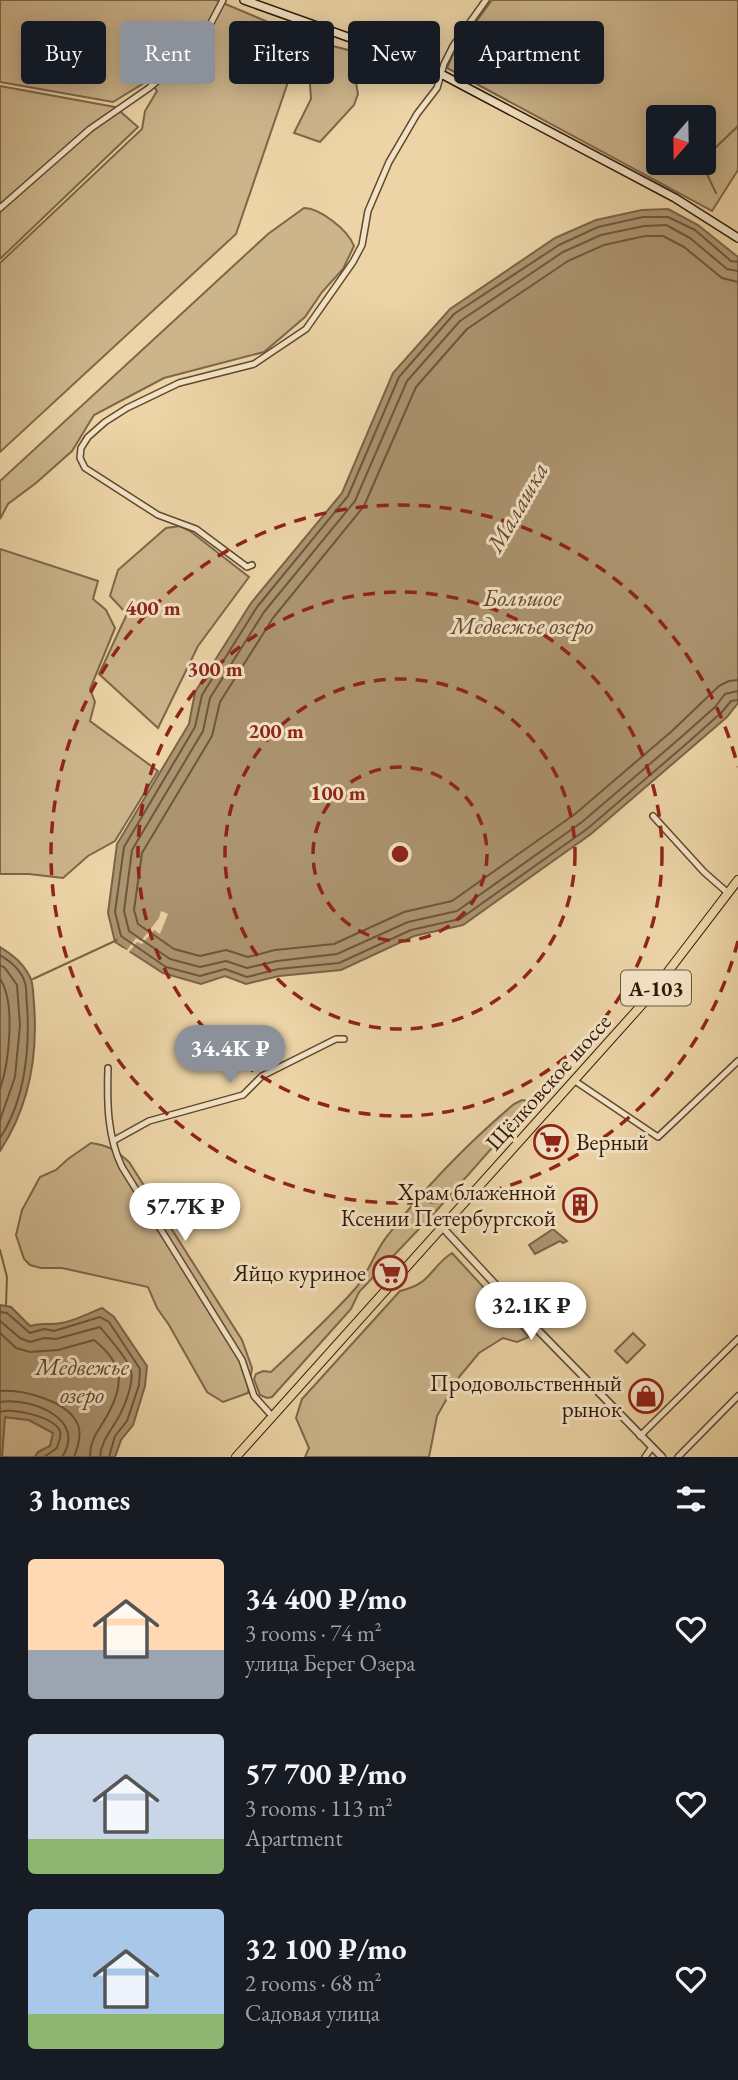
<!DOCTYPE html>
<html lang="en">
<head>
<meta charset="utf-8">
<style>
	:root { --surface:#171b24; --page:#242831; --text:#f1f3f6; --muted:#9ea1a6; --accent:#8c9099 }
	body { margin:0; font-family:"EB Garamond",serif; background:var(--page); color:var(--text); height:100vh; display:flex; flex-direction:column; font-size:26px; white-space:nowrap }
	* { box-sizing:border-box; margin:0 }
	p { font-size:23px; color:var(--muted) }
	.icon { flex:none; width:38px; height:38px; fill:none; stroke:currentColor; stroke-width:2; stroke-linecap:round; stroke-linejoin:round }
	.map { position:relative; height:1457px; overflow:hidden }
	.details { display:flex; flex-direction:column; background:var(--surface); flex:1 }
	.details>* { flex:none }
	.guide { position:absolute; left:21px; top:21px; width:696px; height:63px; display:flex; gap:14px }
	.needle { width:46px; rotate:200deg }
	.buttons { position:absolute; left:646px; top:105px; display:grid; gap:14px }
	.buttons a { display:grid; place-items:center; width:70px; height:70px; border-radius:7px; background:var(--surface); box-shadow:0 4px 18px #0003; font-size:35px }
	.price { position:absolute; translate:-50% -60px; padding:0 16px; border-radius:24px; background:#fff; color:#222; font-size:23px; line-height:46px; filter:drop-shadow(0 2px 4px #0008) }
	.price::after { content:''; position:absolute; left:50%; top:42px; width:21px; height:16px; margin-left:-10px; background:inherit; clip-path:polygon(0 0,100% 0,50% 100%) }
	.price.current { background:var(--accent); color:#fff }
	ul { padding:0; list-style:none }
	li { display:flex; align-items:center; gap:21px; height:175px; padding:0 28px }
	li span { display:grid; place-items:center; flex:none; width:196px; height:140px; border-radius:7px; color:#555 }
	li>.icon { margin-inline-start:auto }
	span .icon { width:84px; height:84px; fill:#fffc; stroke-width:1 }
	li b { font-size:30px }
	h2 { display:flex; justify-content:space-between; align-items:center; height:84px; padding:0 28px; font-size:30px }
	.pill { padding:0 24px; border-radius:7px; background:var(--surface); box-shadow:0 4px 18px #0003; font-size:24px; line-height:63px }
	.pill.current { background:var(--accent); color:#fff }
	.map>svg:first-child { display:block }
	.green { fill:#ccb48b; stroke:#7e6649; stroke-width:2; fill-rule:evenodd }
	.water { fill:#ac9470; stroke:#7a6346; stroke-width:2 }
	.pier { fill:#ecd4a6 }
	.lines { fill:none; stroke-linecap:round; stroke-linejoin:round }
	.shore { stroke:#6e563c; stroke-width:2 }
	.stream { stroke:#7a6346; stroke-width:2 }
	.minor-casing { stroke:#5e482f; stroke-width:8 }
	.tertiary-casing { stroke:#5e482f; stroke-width:9 }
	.secondary-casing { stroke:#2f1907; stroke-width:10 }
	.primary-casing { stroke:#2f1907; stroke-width:10 }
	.minor { stroke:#f3e3c5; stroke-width:5 }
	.tertiary { stroke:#f3e3c5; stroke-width:6 }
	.secondary { stroke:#f3e3c5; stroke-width:7 }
	.primary { stroke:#ecd4a6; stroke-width:8 }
	.ring { fill:none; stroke:#8f2418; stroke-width:3.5; stroke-dasharray:12 9 }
	.labels { text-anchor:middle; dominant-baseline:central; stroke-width:6; stroke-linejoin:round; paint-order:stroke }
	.shield { fill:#f3e3c5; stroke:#6a5640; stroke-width:2 }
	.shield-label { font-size:21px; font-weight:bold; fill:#2f1907 }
	.street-label { font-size:23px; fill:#2f1907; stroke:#f3e3c5 }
	.poi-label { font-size:23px; fill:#2f1907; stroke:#f3e3c5; text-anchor:end }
	.water-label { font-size:24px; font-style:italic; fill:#614a31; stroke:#f3e3c5 }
	.centre { fill:#8f2418; stroke:#f3e3c5; stroke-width:3.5 }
	.ring-label { font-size:21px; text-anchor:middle; font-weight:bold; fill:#8f2418; stroke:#f3e3c5; stroke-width:6; stroke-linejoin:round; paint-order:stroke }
</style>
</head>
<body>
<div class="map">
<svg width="738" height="1457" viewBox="0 0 738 1457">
	<rect width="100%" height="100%" fill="#ecd4a6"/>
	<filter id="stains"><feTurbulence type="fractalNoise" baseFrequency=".00286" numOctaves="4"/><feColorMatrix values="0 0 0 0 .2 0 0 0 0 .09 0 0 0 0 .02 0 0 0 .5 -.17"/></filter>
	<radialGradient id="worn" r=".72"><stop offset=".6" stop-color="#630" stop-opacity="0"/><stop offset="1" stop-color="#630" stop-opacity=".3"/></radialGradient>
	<!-- green -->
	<g class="green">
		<polygon points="0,0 216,0 287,30 304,55 288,69 287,85 236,234 0,452 0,263 142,129 145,111 157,91 149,80 113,102 0,82"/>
		<path d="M492,0H738V170L712,211L447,68L454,52ZM658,117H704V163H658Z"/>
		<polygon points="325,44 383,59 392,64 393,68 388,75 355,77 358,94 354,105 320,142 294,133 311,99 309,69"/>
		<polygon points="0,86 115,107 138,127 0,259"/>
		<path d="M304,208C320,208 348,230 354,246L343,269L322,292L305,317L264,352L164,378L94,415L72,451L36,483L8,504L0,519V481L268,234Z"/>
		<polygon points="180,526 190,531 249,577 198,646 158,728 99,674 127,614 110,596 118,570 166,528"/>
		<polygon points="0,549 98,581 93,599 106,610 115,628 90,689 95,702 90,721 158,771 115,841 88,856 63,878 29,874 0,874"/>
		<path d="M522,1100L528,1101L529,1106L437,1210L359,1292L351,1309L272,1397L267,1398L260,1395L254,1379L256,1374L263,1371L271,1372C299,1346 329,1318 355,1289C369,1273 374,1252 388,1235C426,1186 467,1144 514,1104Z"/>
		<path d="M91,1143C108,1145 117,1151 129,1162L242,1340L252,1368L248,1393L223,1402L207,1392L169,1325L157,1308L148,1287L62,1268H41L30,1265L24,1259L16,1235L22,1210L40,1177L56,1170L68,1159Z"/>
		<path d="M452,1253L529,1337L517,1342L503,1338L479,1353L459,1377L437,1416L429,1457H305L309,1448L296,1418L302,1399L400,1291C433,1283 429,1268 452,1253Z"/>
		<polygon points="633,1333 645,1345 627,1363 615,1351"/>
		<polygon points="4,1417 29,1420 54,1433 50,1446 38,1452 35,1457 2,1457"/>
	</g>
	<!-- water -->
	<g class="water">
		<polygon points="668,209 698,225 738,257 738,703 727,717 591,834 463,925 414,936 341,970 279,976 246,984 225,976 201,984 163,973 115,942 108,913 117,844 189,724 195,692 251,603 342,493 393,373 450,309 555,238 596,220 642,210"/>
		<path d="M0,947C13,955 23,963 30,977C34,985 33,996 34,1004C38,1056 29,1107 0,1151Z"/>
		<polygon points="553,1229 567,1241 563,1243 560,1241 535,1254 529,1245"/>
		<path d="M0,1305L11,1307L30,1326C39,1323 44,1324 52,1324C68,1324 87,1314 102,1308L114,1317L147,1366L145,1386L133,1425L121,1440L115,1457H35L38,1452L50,1446L53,1433L29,1420L5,1417L2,1457H0Z"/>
	</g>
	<!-- pier -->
	<polygon class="pier" points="161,911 168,914 160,934 154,930 142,944 137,942 129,952 131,956 121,950 123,948 127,950 136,938 141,941 159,918"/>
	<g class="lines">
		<!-- shore -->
		<g class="shore">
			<polyline points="738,262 731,261 695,230 668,217 643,217 598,227 559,245 454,314 399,377 348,496 257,607 202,695 195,727 124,847 115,912 121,936 166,967 200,976 225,969 247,977 278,969 339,963 411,930 460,919 587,829 685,745 722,712 731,701 738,700"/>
			<polyline points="738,271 727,269 690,238 666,225 644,226 601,235 563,252 460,321 407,381 355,501 264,612 210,698 203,731 132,850 124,911 129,931 170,959 200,967 226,961 247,968 277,961 337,954 408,922 457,911 582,822 679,739 715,707 725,694 738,691"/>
			<polyline points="738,282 722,278 684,247 663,236 645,236 604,245 568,261 467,329 416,387 364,506 273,618 220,702 212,736 142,853 134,910 138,924 174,949 200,956 226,950 248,957 275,950 334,944 404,912 452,901 575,814 672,731 719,686 729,681 738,680"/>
			<path d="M0,955C10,961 22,971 25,983C27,989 26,998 27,1005C30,1049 25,1100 0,1138"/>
			<polyline points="0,965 5,968 17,985 20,1025 15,1077 0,1120"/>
			<path d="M0,979C16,1002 9,1063 0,1089"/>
			<polyline points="0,1312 7,1313 30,1333 44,1329 54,1331 100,1317 109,1322 140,1369 139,1385 127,1421 115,1436 109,1457"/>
			<path d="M0,1321L20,1338L30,1342L44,1338L56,1339L100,1327C107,1336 129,1359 131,1371C134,1383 124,1408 118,1418C111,1431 101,1441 100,1457"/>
			<path d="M0,1333L16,1348L30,1352L58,1350L94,1340C121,1362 126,1380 109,1412C101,1428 90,1437 90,1457"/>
			<path d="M0,1391C22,1389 69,1401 78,1425C82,1435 78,1447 74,1457"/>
			<path d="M0,1402C29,1397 88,1418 62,1457"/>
			<path d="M0,1412C12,1407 54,1417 60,1431C62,1436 58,1443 57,1448L44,1457"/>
		</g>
		<!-- stream -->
		<g class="stream">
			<polyline points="716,193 704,168 713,150 738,126"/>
			<polyline points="33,979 117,940"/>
			<polyline points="0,1250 7,1277 6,1305"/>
		</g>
		<!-- minor casing -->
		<g class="minor-casing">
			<g id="minor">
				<polyline points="0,208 90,129 149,88 178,63 202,40 223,0"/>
				<polyline points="252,565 247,567 196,529 158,515 85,468 80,458 81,448 88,437 105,422 127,408 179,383 254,364 306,329 353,262 362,245 368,211 389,162 417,114 437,88 444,64 453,46 486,0"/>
				<polyline points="653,816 704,872 728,893"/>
				<path d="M108,1068C107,1102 107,1136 122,1167L242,1360L254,1396L272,1416"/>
				<polyline points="575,1081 658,1137 738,1061"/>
				<polyline points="113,1141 149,1121 243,1095 262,1076 336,1039 344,1039"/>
				<polyline points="640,1436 738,1339"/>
				<polyline points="645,1457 652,1447"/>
				<polyline points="678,1457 738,1396"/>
			</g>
		</g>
		<!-- tertiary casing -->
		<g class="tertiary-casing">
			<polyline id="tertiary" points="443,1228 529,1321 662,1457"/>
		</g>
		<!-- secondary casing -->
		<g class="secondary-casing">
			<polyline id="secondary" points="244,0 401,56 443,75 675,198 738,238"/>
		</g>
		<!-- primary casing -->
		<g class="primary-casing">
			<polyline id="primary" points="236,1457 647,999 738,880"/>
		</g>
		<!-- minor -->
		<use href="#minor" class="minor"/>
		<!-- tertiary -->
		<use href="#tertiary" class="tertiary"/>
		<!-- secondary -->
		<use href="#secondary" class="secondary"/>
		<!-- primary -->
		<use href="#primary" class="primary"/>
	</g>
	<!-- distance rings -->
	<g class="ring">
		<circle cx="400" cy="854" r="87"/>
		<circle cx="400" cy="854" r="175"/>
		<circle cx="400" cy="854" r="262"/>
		<path d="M738 941A349 349 0 1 1 738 767"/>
	</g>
	<!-- icons -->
	<defs>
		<g id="supermarket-ring" transform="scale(1.75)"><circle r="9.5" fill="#f3e3c5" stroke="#8f2418" stroke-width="1.5"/><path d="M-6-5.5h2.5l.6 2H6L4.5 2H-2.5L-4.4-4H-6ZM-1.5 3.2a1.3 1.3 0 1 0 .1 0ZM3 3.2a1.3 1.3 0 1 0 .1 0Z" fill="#8f2418"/></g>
		<g id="building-ring" transform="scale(1.75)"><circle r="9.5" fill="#f3e3c5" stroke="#8f2418" stroke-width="1.5"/><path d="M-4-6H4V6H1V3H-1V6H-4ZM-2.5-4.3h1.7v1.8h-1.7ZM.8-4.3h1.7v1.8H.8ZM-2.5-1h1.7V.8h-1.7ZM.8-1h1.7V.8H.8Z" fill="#8f2418"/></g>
		<g id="shop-ring" transform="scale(1.75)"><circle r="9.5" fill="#f3e3c5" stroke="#8f2418" stroke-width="1.5"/><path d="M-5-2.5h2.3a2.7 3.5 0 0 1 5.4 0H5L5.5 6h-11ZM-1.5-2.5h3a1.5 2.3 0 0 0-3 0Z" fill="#8f2418"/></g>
	</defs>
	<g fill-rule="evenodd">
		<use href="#supermarket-ring" x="551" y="1142"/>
		<use href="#building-ring" x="580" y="1205"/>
		<use href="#supermarket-ring" x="390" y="1273"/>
		<use href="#shop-ring" x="646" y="1396"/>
	</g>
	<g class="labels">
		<!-- shield labels -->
		<rect class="shield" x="621" y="970.5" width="70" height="35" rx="5"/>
		<g class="shield-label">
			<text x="656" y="988">А-103</text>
		</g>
		<!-- street labels -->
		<g class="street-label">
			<text transform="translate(548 1082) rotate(-48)">Щёлковское шоссе</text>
		</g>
		<!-- poi labels -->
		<g class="poi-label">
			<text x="576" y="1142" text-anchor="start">Верный</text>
			<text x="556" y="1192">Храм блаженной<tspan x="556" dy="26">Ксении Петербургской</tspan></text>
			<text x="366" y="1273">Яйцо куриное</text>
			<text x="622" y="1383">Продовольственный<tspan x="622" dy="26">рынок</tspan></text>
		</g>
		<!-- water labels -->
		<g class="water-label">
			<text transform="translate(517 507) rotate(-60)">Малашка</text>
			<text x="522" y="597">Большое<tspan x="522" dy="28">Медвежье озеро</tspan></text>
			<text x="82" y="1366">Медвежье<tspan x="82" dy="28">озеро</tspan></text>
		</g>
	</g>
	<circle cx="400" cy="854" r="10" class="centre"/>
	<g class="ring-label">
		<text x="153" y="615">400 m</text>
		<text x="215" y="676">300 m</text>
		<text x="276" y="738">200 m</text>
		<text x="338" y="800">100 m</text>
	</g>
	<rect width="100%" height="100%" filter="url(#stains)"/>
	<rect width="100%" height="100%" fill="url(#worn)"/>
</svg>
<div class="buttons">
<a><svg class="needle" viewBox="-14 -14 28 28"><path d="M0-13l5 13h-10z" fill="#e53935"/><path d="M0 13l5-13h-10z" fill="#9ea1a6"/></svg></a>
</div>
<b class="price current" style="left:230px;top:1085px">34.4K ₽</b>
<b class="price" style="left:185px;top:1243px">57.7K ₽</b>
<b class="price" style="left:531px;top:1342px">32.1K ₽</b>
<div class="guide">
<a class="pill">Buy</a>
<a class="pill current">Rent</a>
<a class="pill">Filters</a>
<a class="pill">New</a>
<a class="pill">Apartment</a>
</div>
</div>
<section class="details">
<h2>3 homes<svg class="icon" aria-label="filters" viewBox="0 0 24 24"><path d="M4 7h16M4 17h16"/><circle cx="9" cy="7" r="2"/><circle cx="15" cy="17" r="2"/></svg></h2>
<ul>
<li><span style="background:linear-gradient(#ffd9b3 65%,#9aa5b1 0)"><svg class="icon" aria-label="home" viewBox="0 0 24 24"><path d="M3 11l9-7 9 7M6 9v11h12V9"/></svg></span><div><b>34 400 ₽/mo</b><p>3 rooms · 74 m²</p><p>улица Берег Озера</p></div><svg class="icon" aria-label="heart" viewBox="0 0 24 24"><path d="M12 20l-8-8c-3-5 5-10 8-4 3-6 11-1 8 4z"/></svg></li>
<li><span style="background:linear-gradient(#c9d6e8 75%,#8fb573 0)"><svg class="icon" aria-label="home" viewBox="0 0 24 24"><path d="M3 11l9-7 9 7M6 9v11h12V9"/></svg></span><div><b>57 700 ₽/mo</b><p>3 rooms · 113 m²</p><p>Apartment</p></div><svg class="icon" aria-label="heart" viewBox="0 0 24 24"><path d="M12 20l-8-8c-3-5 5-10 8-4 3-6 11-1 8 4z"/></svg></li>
<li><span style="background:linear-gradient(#a9c7e8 75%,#8fb573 0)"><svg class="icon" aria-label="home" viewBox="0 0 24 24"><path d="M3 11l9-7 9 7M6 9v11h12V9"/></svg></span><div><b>32 100 ₽/mo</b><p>2 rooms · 68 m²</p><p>Садовая улица</p></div><svg class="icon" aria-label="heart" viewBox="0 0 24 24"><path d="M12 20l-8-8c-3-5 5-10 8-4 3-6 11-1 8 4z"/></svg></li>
</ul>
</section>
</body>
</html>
